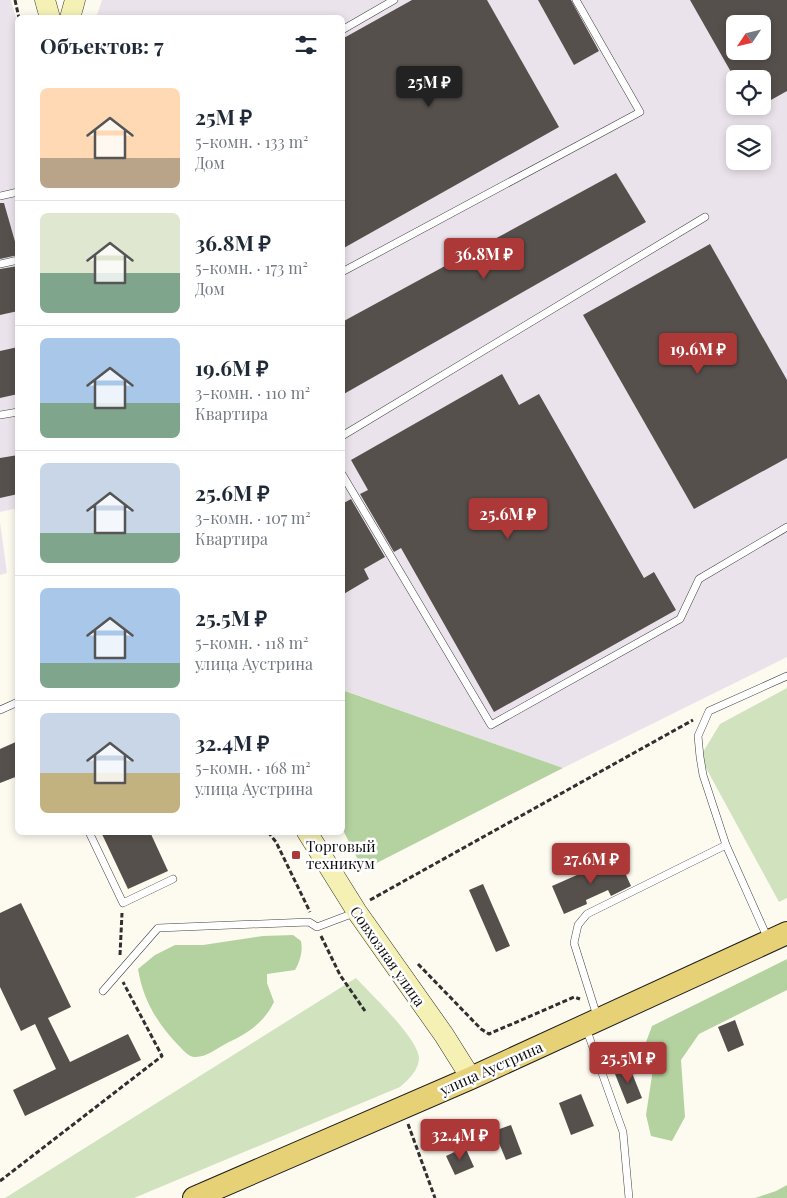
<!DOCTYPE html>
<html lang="ru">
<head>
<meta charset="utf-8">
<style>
	:root { --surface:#fff; --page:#f2f2f3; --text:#1f2937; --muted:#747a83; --line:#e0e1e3; --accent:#ac3838 }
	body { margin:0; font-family:"Playfair Display",serif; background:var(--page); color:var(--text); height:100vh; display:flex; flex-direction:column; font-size:19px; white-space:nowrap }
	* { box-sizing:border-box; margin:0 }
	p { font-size:16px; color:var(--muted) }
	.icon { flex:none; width:28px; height:28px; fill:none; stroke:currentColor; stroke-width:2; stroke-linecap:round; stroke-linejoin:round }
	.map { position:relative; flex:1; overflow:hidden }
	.sheet { position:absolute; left:15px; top:15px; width:330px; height:820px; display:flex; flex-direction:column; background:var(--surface); border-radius:8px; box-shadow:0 2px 8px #0003 }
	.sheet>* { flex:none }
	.needle { width:32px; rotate:235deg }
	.buttons { position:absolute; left:726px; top:15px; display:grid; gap:10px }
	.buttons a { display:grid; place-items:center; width:45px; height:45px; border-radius:8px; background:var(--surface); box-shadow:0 2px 8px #0003; font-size:25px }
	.price { position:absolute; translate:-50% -42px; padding:0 11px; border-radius:5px; background:var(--accent); color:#fff; font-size:16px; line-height:32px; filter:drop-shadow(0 1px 2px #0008) }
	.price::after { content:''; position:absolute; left:50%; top:30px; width:15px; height:11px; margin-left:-8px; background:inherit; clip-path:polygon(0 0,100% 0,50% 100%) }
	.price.selected { background:#222; color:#fff }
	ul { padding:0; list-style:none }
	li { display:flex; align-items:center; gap:15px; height:125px; padding:0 25px }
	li+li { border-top:1px solid var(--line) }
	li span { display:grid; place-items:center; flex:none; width:140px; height:100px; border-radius:8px; color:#555 }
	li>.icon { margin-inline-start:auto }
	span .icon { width:60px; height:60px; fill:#fffc; stroke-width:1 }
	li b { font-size:21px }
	h2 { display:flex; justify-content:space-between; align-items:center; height:60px; padding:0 25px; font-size:21px }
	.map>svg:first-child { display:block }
	.industrial { fill:#ebe3eb; fill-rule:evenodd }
	.green { fill:#d0e3be }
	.forest { fill:#b4d29f }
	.building { fill:#55504c; fill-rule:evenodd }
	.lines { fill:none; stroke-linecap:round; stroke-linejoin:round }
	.service-casing { stroke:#414141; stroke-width:8 }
	.secondary-casing { stroke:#303030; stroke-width:21 }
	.primary-casing { stroke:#1f1f1f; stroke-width:24 }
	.path { stroke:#303030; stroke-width:3; stroke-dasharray:5 2.5; stroke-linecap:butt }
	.service { stroke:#fff; stroke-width:7 }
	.secondary { stroke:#f5f1b4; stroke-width:20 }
	.primary { stroke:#e7d177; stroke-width:22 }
	.poi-dot { fill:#ac3838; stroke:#fff; stroke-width:2 }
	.labels { text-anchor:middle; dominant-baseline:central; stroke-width:5; stroke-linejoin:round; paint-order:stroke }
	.poi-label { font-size:15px; fill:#0e0e0e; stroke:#fff; text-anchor:start }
	.street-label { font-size:15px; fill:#0e0e0e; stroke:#fff }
</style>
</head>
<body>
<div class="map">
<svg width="787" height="1198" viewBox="0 0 787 1198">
	<rect width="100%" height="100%" fill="#fdfbf0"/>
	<!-- industrial -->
	<g class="industrial">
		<polygon points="0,0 11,0 18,25 18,508 0,512"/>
		<path d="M102,0H787V657L563,768L343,690L342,18H96ZM735,24H762V51H735ZM735,79H762V106H735ZM735,134H762V161H735Z"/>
		<polygon points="0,522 7,573 0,575"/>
	</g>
	<!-- green -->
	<g class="green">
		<polygon points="787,688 787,898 779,902 700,757 720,724"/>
		<path d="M356,978C369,992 420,1040 419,1059C418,1071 409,1079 400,1087L134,1198H5Z"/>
	</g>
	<!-- forest -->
	<g class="forest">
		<polygon points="342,690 345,691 563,768 363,870 343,830"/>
		<path d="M293,935L301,941C303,952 300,961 295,970L267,974V983L274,1002C265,1021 249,1033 229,1042C219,1047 206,1058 194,1057C188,1056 183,1050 179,1046C157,1023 143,1000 138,969L155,955L175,945H203L263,936Z"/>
		<polygon points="787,959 787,990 699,1034 681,1060 685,1117 672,1141 651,1136 646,1115 653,1069 646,1042 652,1026"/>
		<polygon points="787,1185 787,1198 755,1198 776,1191"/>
	</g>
	<!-- building -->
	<g class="building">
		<polygon points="412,0 487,0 559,127 342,249 342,39"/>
		<polygon points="538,0 571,0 599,51 574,65"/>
		<path d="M690,0H787V91L762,105V79H735ZM735,24H762V51H735Z"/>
		<polygon points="616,173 646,222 342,395 342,322"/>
		<polygon points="0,203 4,203 18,252 18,255 0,259"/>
		<polygon points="710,244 787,380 787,458 694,509 583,315"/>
		<polygon points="18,266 18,311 0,315 0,269"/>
		<polygon points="18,347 18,394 0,398 0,351"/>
		<polygon points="502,374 519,405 539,394 644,578 654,572 676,610 494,712 401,548 394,552 360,494 368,490 351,460"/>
		<polygon points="18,455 18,494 0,498 0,458"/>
		<polygon points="351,499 385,557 364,569 369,579 342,595 342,504"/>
		<polygon points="18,741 18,776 0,783 0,749"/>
		<polygon points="101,832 150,832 168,871 128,889"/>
		<polygon points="618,857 631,886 611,896 608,890 586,900 587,904 564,914 552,886"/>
		<polygon points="483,884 510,946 496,952 469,890"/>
		<polygon points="21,903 71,1007 48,1018 70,1062 128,1034 141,1060 25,1116 13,1090 56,1069 35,1024 21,1031 0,987 0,913"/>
		<polygon points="735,1020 744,1045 728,1052 718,1027"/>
		<polygon points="628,1063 642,1098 627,1104 613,1069"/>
		<polygon points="581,1094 594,1126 571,1135 559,1103"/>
		<polygon points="511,1125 522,1154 506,1160 494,1131"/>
		<polygon points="465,1147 474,1167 455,1175 446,1156"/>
	</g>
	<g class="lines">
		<!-- service casing -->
		<g class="service-casing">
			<g id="service">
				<polyline points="342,30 394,0"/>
				<polyline points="0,196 18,192"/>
				<polyline points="0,264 18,260"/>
				<polyline points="342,272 640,112 576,0"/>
				<polyline points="0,415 18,412"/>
				<polyline points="342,436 705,217"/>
				<polyline points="342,474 491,725 680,619 699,579 787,527"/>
				<polyline points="0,710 18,702"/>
				<polyline points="89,832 123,903 173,879"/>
				<polyline points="726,845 703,775 700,757 698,736 709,711 787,676"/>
				<polyline points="103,991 158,928 309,922 317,927 354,913"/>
				<polyline points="597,1016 574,943 578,925 587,914 726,845 768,939"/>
				<polyline points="586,1028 623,1132 629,1198"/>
			</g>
		</g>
		<!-- secondary casing -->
		<g class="secondary-casing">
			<g id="secondary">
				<polyline points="45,0 50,18"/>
				<polyline points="70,18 75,0"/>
				<polyline points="307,832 357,912 444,1035 471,1078"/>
			</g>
		</g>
		<!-- primary casing -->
		<g class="primary-casing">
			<polyline id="primary" points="194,1198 471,1078 787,933"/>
		</g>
		<!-- path -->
		<g class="path">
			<polyline points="15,0 19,18"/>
			<polyline points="268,832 276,842 310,912"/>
			<polyline points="370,900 693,720"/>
			<polyline points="321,936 340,975 365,1011"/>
			<polyline points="120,955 122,913"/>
			<polyline points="418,964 481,1029 489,1034 574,997 580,999"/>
			<polyline points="408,1124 435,1198"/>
			<polyline points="0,1181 162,1056 123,982"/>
		</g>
		<!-- service -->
		<use href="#service" class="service"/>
		<!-- secondary -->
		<use href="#secondary" class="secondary"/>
		<!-- primary -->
		<use href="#primary" class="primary"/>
	</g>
	<!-- markers -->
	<rect class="poi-dot" x="291" y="850" width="10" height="10" rx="2.5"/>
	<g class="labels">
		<!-- poi labels -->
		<g class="poi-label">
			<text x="306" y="846">Торговый<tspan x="306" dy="17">техникум</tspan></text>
		</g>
		<!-- street labels -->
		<g class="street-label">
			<text transform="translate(388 956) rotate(55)">Совхозная улица</text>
			<text transform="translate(491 1068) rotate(-24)">улица Аустрина</text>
		</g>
	</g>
</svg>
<div class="buttons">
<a><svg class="needle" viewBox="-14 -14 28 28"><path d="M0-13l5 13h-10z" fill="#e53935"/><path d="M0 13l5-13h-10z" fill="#747a83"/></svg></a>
<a><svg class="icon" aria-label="locate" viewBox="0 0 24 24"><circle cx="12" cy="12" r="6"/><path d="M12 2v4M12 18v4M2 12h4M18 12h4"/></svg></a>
<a><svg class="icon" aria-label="layers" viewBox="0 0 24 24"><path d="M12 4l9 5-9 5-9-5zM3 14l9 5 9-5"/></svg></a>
</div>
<b class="price selected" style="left:429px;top:108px">25M ₽</b>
<b class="price" style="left:484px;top:280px">36.8M ₽</b>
<b class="price" style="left:698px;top:375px">19.6M ₽</b>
<b class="price" style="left:508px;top:540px">25.6M ₽</b>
<b class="price" style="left:591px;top:885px">27.6M ₽</b>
<b class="price" style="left:628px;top:1084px">25.5M ₽</b>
<b class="price" style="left:460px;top:1161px">32.4M ₽</b>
<section class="sheet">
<h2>Объектов: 7<svg class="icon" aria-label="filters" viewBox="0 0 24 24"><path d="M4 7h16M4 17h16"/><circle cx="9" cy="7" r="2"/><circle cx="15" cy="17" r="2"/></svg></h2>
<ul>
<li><span style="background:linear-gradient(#ffd9b3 70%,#b9a48a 0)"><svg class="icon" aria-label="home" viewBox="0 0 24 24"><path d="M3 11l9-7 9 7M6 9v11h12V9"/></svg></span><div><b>25M ₽</b><p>5-комн. · 133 m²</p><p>Дом</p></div></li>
<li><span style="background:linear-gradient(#dfe7d0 60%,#7fa58c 0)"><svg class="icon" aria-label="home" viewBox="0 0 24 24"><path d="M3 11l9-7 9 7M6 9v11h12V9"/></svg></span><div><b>36.8M ₽</b><p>5-комн. · 173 m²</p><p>Дом</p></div></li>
<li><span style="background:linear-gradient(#a9c7e8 65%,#7fa58c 0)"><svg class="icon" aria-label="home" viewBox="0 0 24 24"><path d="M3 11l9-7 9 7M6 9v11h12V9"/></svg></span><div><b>19.6M ₽</b><p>3-комн. · 110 m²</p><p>Квартира</p></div></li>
<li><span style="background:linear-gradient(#c9d6e8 70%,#7fa58c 0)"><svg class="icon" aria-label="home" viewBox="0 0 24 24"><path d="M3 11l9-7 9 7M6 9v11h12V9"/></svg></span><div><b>25.6M ₽</b><p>3-комн. · 107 m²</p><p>Квартира</p></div></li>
<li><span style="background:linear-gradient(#a9c7e8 75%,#7fa58c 0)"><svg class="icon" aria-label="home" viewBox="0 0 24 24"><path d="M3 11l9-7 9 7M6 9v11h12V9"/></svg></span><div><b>25.5M ₽</b><p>5-комн. · 118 m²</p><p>улица Аустрина</p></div></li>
<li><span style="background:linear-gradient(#c9d6e8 60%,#c2b280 0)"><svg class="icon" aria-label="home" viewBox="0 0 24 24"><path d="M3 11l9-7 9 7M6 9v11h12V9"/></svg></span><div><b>32.4M ₽</b><p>5-комн. · 168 m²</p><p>улица Аустрина</p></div></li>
</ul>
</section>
</div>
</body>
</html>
